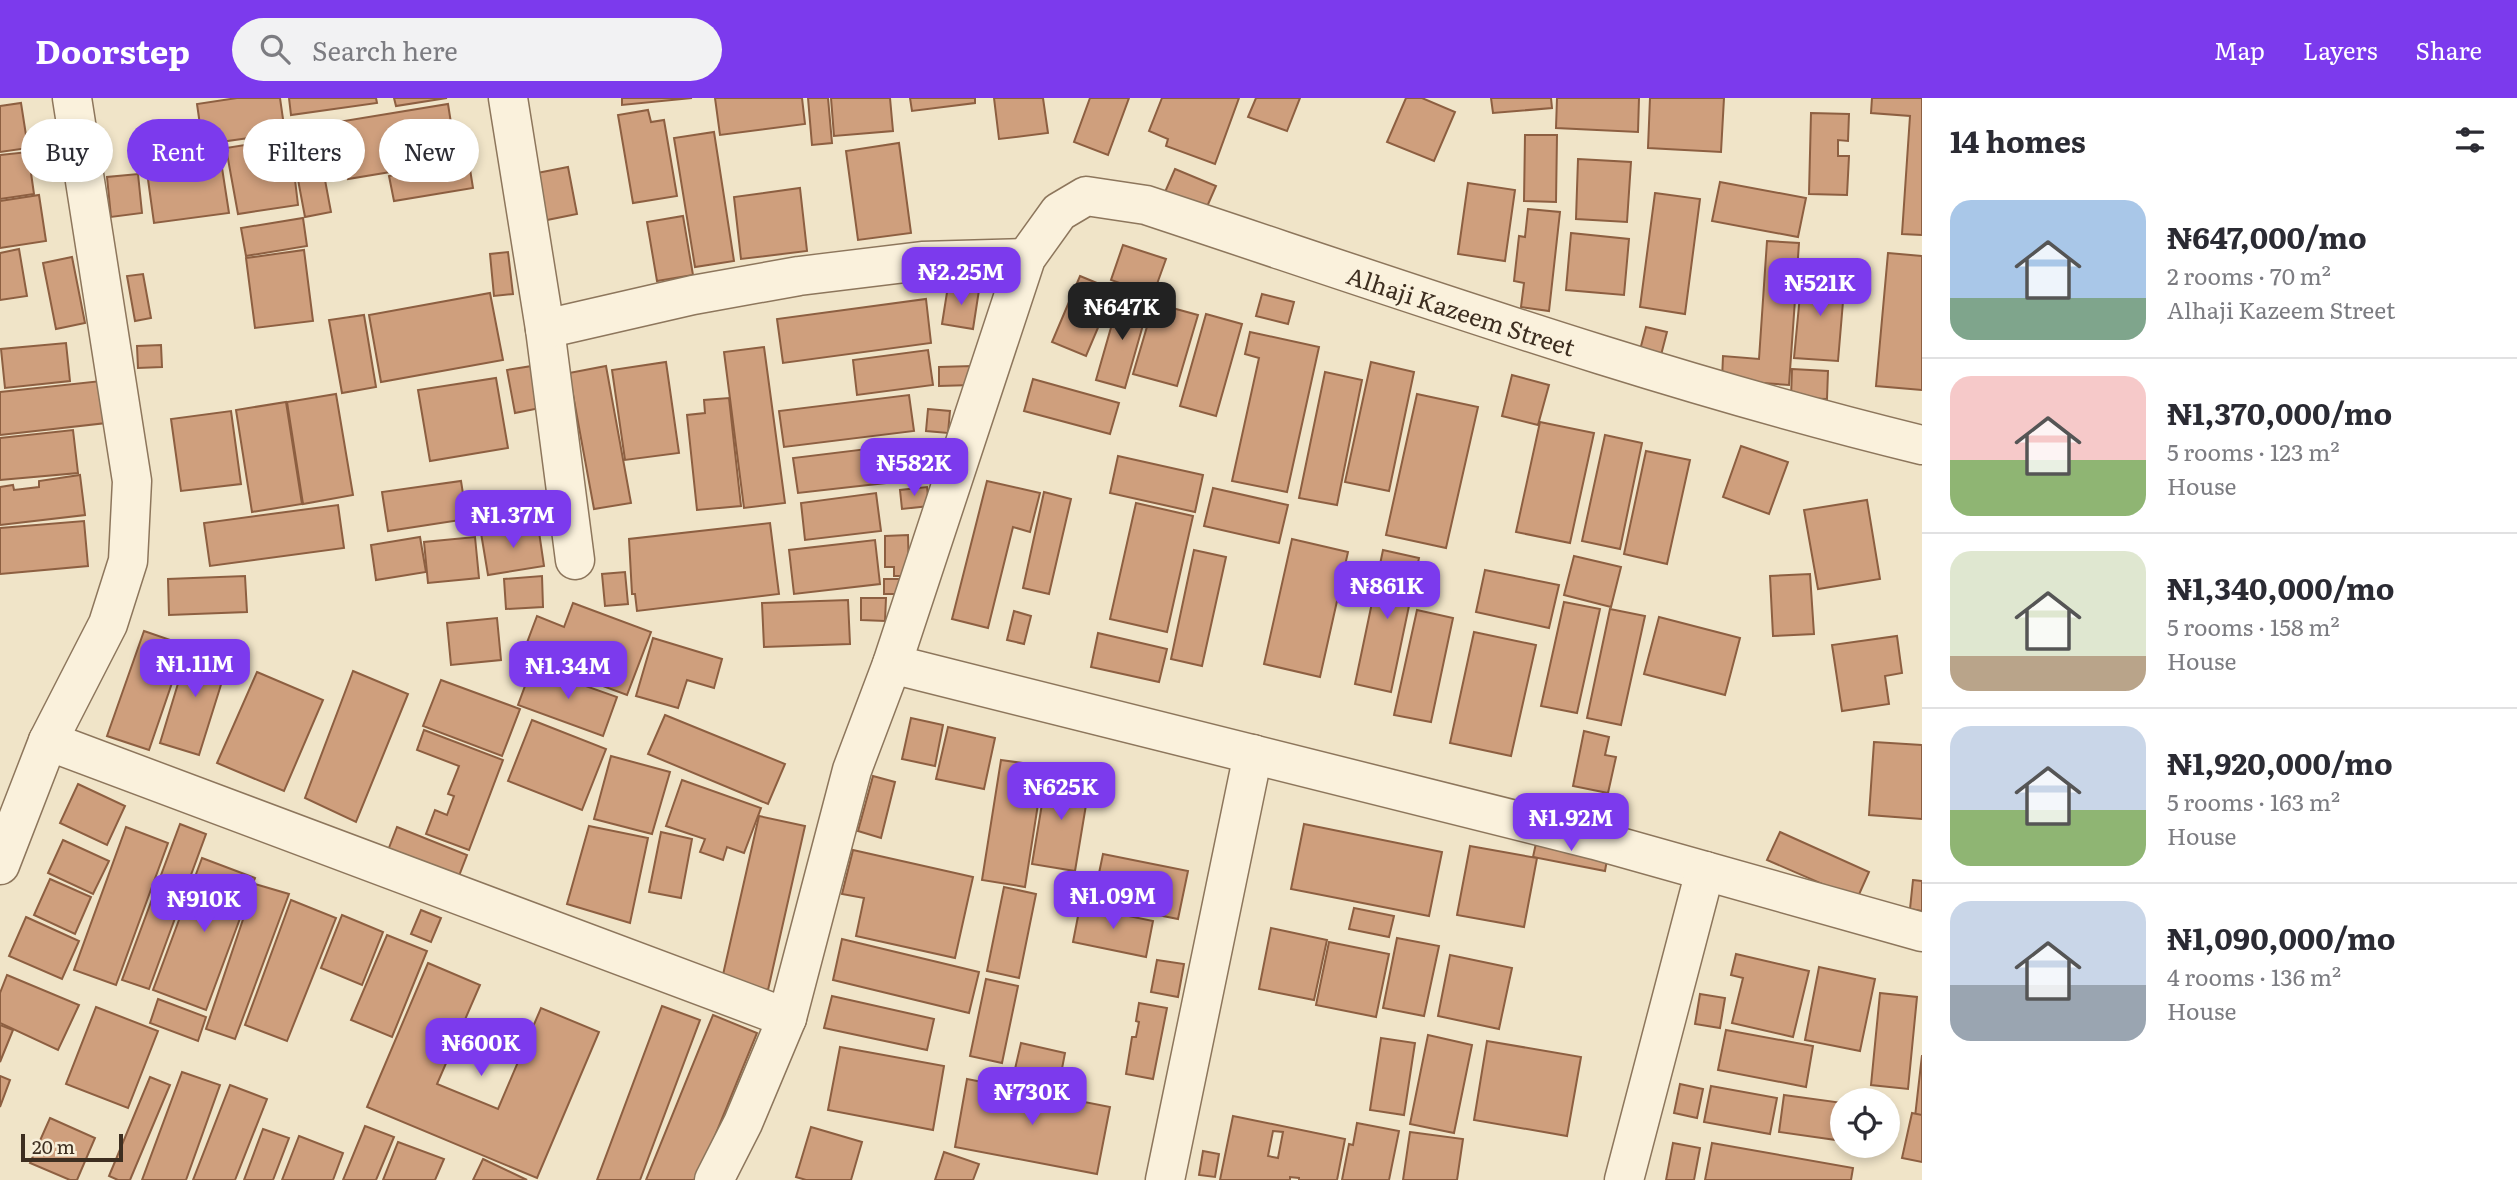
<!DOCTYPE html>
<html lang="en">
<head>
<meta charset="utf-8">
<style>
	:root { --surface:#fff; --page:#f2f2f3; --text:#2b2b33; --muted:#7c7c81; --line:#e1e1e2; --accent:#7c3aed }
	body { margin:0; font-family:Literata,serif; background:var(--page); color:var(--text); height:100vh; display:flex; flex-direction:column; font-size:26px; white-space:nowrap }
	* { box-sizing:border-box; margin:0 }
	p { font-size:23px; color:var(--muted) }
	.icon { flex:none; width:38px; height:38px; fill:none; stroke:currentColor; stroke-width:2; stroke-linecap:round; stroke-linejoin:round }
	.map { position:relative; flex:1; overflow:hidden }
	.drawer { display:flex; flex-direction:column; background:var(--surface); width:595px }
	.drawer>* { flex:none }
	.top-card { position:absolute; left:21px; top:21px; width:665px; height:63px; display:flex; gap:14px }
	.fabs { position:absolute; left:1830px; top:990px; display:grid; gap:14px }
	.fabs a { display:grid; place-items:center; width:70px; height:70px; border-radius:50%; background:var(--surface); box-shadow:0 4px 10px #0003; font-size:35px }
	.scale { position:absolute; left:21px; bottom:18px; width:102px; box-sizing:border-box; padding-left:7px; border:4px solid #3d2e20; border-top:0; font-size:19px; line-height:24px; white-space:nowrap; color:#3d2e20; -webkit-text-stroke:5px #f7eed8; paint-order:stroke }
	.price { position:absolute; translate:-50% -60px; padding:0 16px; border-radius:14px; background:var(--accent); color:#fff; font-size:23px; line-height:46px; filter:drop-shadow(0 2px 4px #0008) }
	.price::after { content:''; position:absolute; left:50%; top:42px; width:21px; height:16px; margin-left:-10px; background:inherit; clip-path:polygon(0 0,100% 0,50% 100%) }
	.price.on { background:#222; color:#fff }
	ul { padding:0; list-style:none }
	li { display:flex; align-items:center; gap:21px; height:175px; padding:0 28px }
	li+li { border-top:2px solid var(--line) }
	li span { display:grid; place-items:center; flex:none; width:196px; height:140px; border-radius:21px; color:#555 }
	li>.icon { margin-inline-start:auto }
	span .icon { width:84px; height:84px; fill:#fffc; stroke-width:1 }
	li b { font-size:30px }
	h2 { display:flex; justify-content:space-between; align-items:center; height:84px; padding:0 28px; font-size:30px }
	.pill { padding:0 24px; border-radius:32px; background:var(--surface); box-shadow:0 4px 10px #0003; font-size:24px; line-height:63px }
	.pill.on { background:var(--accent); color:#fff }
	header { display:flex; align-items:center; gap:42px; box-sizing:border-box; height:98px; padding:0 35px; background:var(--accent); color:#fff }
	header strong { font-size:33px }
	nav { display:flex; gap:38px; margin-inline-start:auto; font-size:24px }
	.search { width:490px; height:63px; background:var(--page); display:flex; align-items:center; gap:18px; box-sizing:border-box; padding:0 24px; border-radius:38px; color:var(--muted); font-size:26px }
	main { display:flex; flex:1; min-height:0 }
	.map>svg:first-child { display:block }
	.building { fill:#cf9f7d; stroke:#8d5f41; stroke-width:2; fill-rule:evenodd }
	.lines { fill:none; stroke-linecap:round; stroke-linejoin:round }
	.minor-casing { stroke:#8d765c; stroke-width:41 }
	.minor { stroke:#faf1dc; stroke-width:38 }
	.labels { text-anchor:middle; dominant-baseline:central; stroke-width:5; stroke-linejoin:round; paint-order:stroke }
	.street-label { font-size:24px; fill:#3d2e20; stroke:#f7eed8 }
</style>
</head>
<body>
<header>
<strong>Doorstep</strong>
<div class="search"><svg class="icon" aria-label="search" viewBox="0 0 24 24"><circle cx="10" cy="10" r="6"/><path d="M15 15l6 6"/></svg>Search here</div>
<nav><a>Map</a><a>Layers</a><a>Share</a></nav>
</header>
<main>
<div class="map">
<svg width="1922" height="1082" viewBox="0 0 1922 1082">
	<rect width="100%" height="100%" fill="#f0e4c8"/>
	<!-- building -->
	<g class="building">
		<polygon points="237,0 280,0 285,35 213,45 210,26 200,27 197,6"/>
		<polygon points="289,0 376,0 377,5 291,17"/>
		<polygon points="394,0 447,0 396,8"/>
		<polygon points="622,0 692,0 622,7"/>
		<polygon points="715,0 802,0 805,26 720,37"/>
		<polygon points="808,0 828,0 832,45 812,47"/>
		<polygon points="831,0 890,0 893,33 834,38"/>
		<polygon points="910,0 975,0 975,5 912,13"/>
		<polygon points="994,0 1043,0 1048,35 999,41"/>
		<polygon points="1090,0 1129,0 1108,57 1074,44"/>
		<polygon points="1162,0 1239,0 1215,66 1166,48 1168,41 1149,33"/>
		<polygon points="1256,0 1300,0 1287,33 1248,19"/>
		<polygon points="1406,0 1422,0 1455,14 1434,63 1387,44"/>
		<polygon points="1491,0 1551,0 1552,10 1493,15"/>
		<polygon points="1557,0 1639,0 1638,34 1556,30"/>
		<polygon points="1650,0 1724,0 1721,54 1648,50"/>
		<polygon points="1872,0 1922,0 1922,137 1902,136 1910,18 1871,15"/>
		<polygon points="21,5 28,50 0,54 0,8"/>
		<polygon points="448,6 457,63 348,81 338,24"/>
		<polygon points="648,12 651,24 664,22 677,98 633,105 618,17"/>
		<polygon points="1811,15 1849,16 1848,43 1838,42 1838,58 1849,58 1847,97 1809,96"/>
		<polygon points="714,34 734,163 695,169 674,40"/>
		<polygon points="1525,37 1557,37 1556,104 1524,103"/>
		<polygon points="290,40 298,107 238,116 226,50"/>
		<polygon points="899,45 911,135 858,142 846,53"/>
		<polygon points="28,54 34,96 0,101 0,57"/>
		<polygon points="220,57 229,115 154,125 146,67"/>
		<polygon points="1578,61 1631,64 1627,124 1576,121"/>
		<polygon points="469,65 473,90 394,103 389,78"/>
		<polygon points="322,66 331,114 305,119 296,71"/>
		<polygon points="568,69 577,116 547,122 537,75"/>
		<polygon points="1175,71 1216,88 1206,111 1165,94"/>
		<polygon points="138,76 142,115 111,119 107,79"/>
		<polygon points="1720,84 1806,100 1798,139 1712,123"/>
		<polygon points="1468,85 1515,92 1505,163 1458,156"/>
		<polygon points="800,90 807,153 741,161 734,99"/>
		<polygon points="1655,95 1700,101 1685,216 1640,209"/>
		<polygon points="39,97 46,143 0,150 0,103"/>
		<polygon points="1528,111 1560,114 1549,213 1521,209 1524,185 1514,183 1519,138 1525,139"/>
		<polygon points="683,118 693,177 657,183 647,124"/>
		<polygon points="303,120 307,148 246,158 241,130"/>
		<polygon points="1571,135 1629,141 1624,197 1566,192"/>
		<polygon points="1767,143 1799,145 1789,287 1722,282 1723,258 1759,261"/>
		<polygon points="1123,147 1166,161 1153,197 1111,182"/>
		<polygon points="19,151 27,198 0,202 0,155"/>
		<polygon points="304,152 313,223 255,230 246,160"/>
		<polygon points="508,154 513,196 494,198 490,156"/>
		<polygon points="1888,155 1922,158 1922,292 1876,288"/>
		<polygon points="72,159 85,225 56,231 43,165"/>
		<polygon points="143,176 151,220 135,223 127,178"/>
		<polygon points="1802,176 1845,180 1838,263 1794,260"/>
		<polygon points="1080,178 1114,192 1086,258 1052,244"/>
		<polygon points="948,188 979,192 973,231 942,226"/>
		<polygon points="490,195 503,262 381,284 369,217"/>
		<polygon points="1262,196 1294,204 1288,226 1256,218"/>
		<polygon points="1120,198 1149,206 1125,290 1096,282"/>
		<polygon points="926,201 931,245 783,265 777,221"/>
		<polygon points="1154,205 1198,217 1177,288 1133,276"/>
		<polygon points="1206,216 1242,226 1216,318 1180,308"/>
		<polygon points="364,217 376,289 342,295 329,222"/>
		<polygon points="1646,229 1667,234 1661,257 1640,252"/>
		<polygon points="1250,234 1319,249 1287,394 1232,383 1259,260 1245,256"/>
		<polygon points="66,245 70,283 5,290 1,251"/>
		<polygon points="161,247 162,269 138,270 137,248"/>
		<polygon points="764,249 785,405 744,410 724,254"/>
		<polygon points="928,252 933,287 857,297 853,262"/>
		<polygon points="666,264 679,355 625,362 612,272"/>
		<polygon points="1371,264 1414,274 1389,393 1345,384"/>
		<polygon points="532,268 540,310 515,315 507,272"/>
		<polygon points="606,268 631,405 594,411 569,275"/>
		<polygon points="972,268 972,287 939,288 939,269"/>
		<polygon points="1792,271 1828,273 1827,301 1791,300"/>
		<polygon points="1325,274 1362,282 1337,407 1299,400"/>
		<polygon points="1512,277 1549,287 1538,327 1502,318"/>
		<polygon points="496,280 508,350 430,363 418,292"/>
		<polygon points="1033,281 1119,305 1110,336 1024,313"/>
		<polygon points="101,283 106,325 0,337 0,294"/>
		<polygon points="336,296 353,397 303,406 287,304"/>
		<polygon points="1417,296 1478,309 1446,450 1386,437"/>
		<polygon points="909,297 914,333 784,349 779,313"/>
		<polygon points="729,300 741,408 697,412 687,317 705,315 704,302"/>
		<polygon points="286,304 302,406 252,414 236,312"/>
		<polygon points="928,311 950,313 948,335 926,333"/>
		<polygon points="231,313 241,386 181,393 171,321"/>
		<polygon points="1540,324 1594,335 1570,445 1516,434"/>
		<polygon points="73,332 78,375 0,382 0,340"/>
		<polygon points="1605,337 1642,345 1620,451 1582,443"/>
		<polygon points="916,345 921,381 798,395 793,360"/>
		<polygon points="1741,348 1788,364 1769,416 1723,399"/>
		<polygon points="1646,353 1690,362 1667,466 1624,456"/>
		<polygon points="1118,358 1203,377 1195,414 1110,395"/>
		<polygon points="80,377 85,417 0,427 0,389 13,387 14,392 39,389 39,383"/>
		<polygon points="461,383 467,421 388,433 382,394"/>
		<polygon points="987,383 1040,395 1030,434 1013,429 988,530 952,521"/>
		<polygon points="927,389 929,408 902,411 900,392"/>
		<polygon points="1213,390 1288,407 1279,445 1204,428"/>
		<polygon points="1044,394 1071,401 1049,496 1023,490"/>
		<polygon points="876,395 881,433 805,442 801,405"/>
		<polygon points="1867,402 1880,481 1818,491 1804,412"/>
		<polygon points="1136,405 1193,418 1167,534 1110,521"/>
		<polygon points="338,407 344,450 210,468 204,425"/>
		<polygon points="84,423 88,468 0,476 0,430"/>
		<polygon points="770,425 779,496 637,513 635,496 632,496 629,441"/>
		<polygon points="538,427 544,468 488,477 481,435"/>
		<polygon points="908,437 909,478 894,478 894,469 885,469 885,438"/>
		<polygon points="420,439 426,474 376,482 371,447"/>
		<polygon points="475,439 479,480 428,485 424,444"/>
		<polygon points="1292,441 1348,454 1320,579 1264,566"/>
		<polygon points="875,442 880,486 794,496 789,452"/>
		<polygon points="1194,452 1226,459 1202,568 1171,561"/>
		<polygon points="1383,452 1419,460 1391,594 1355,586"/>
		<polygon points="1574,458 1621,469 1611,509 1564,497"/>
		<polygon points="1485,472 1559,487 1549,530 1476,514"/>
		<polygon points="625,474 628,506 605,508 602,476"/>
		<polygon points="1810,476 1814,536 1773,538 1770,478"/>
		<polygon points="245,478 247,514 169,517 168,481"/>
		<polygon points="542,478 543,509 506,511 504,481"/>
		<rect x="884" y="481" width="22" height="15"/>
		<polygon points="861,500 886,500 885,523 861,522"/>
		<polygon points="848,502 850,546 764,549 762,505"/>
		<polygon points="1564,504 1600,511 1577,615 1541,608"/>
		<polygon points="573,505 651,534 627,597 522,558 537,518 564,529"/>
		<polygon points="1610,511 1645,518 1621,627 1587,620"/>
		<polygon points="1417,512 1453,520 1431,624 1394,617"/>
		<polygon points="1014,513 1031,518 1024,546 1007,542"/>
		<polygon points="1659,519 1740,540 1725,597 1644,576"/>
		<polygon points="497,520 501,562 451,567 447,525"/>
		<polygon points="144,533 185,547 149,652 107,638"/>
		<polygon points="1474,534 1536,547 1511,658 1450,645"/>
		<polygon points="1098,535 1167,551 1159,584 1091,569"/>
		<polygon points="1897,538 1902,575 1885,578 1889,606 1842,613 1832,547"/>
		<polygon points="653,540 722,561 714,590 687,582 678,610 636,598"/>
		<polygon points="190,546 230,558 199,657 160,645"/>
		<polygon points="532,569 617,599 603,638 518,607"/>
		<polygon points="353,573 408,596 356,724 305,700"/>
		<polygon points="257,574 323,602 284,693 217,665"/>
		<polygon points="441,582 520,611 502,658 423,628"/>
		<polygon points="665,617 785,666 768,706 648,656"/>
		<polygon points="911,620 943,627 935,668 902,661"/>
		<polygon points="532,622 606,651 582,712 508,683"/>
		<polygon points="948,629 995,640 984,691 936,681"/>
		<polygon points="424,632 503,662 469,752 426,736 435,712 447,717 454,698 448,696 459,668 417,652"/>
		<polygon points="1584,633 1609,639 1605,657 1616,659 1608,695 1573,688"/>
		<polygon points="1874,644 1922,647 1922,721 1869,717"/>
		<polygon points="611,658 670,674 652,736 594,721"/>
		<polygon points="1001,662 1044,668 1025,789 982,782"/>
		<polygon points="1047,676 1090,683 1075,773 1032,766"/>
		<polygon points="873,678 895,684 881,740 858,733"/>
		<polygon points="682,682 761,710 744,755 727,749 723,762 700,754 705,741 666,728"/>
		<polygon points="78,686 125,708 107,747 60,725"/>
		<polygon points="759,718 805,728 768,892 722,881"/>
		<polygon points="180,726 206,736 149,891 122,882"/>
		<polygon points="1304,726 1442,754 1429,818 1291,791"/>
		<polygon points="589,728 648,740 630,825 567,806"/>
		<polygon points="126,729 168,745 116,887 74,872"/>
		<polygon points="397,729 467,757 457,783 387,755"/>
		<polygon points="661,734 692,741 681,800 649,794"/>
		<polygon points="1780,734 1869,774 1857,801 1767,762"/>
		<polygon points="1538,736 1609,750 1605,773 1533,759"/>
		<polygon points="63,742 109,763 93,796 48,775"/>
		<polygon points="1470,748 1537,760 1524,829 1457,817"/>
		<polygon points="853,752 973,779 955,860 856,838 864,800 842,796"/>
		<polygon points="1103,756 1188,773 1178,821 1093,804"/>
		<polygon points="202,760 255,780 206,912 153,892"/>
		<polygon points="50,781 91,799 75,836 34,817"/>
		<polygon points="1913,782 1922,783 1922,813 1910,811"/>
		<polygon points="255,786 289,796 235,941 206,931"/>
		<polygon points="1004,789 1036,796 1019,880 987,873"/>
		<polygon points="291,802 336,820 287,943 245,927"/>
		<polygon points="1080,808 1153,823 1146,859 1073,844"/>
		<polygon points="1354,810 1394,818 1389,839 1349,831"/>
		<polygon points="421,812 441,820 431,844 411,836"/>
		<polygon points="342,817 383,834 362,887 321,870"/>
		<polygon points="26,819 79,843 62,881 9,858"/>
		<polygon points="1271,830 1327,842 1314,902 1259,891"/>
		<polygon points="387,837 427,853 392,939 351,922"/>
		<polygon points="1397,840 1439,848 1424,918 1383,910"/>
		<polygon points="842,841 979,874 969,915 833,882"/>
		<polygon points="1329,844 1389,856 1376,919 1316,907"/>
		<polygon points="1736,856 1809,873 1793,939 1732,925 1743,880 1731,877"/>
		<polygon points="1450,857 1512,870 1499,931 1438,918"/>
		<polygon points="1157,862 1184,866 1178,899 1151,894"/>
		<polygon points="428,865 480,887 437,986 498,1011 541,910 599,934 537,1080 367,1009"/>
		<polygon points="1819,869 1875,881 1860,953 1805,942"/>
		<polygon points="7,877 79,907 58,952 0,925 0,895"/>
		<polygon points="986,881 1018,888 1002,965 970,958"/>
		<polygon points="1880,895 1917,899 1908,991 1871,987"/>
		<polygon points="1700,896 1725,900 1720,930 1695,926"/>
		<polygon points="832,898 934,921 927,952 824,930"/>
		<polygon points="158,901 206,919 198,943 150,925"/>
		<polygon points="1139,905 1167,910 1153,981 1126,976 1132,939 1136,939 1139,924 1136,923"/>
		<polygon points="662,908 700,922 640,1082 597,1082"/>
		<polygon points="96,909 158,933 128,1010 66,986"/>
		<polygon points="713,917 757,935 697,1082 646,1082"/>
		<polygon points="0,927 13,932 0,964"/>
		<polygon points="1726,932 1813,948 1806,989 1718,972"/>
		<polygon points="1428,937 1472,947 1454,1035 1410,1026"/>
		<polygon points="1381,940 1415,945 1404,1017 1370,1012"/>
		<polygon points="1487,943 1581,959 1567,1038 1474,1022"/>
		<polygon points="1021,945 1065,955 1060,981 1015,971"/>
		<polygon points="840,949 944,968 933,1032 828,1012"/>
		<polygon points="1922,957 1922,1020 1915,1019"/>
		<polygon points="182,974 220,987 186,1082 142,1082"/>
		<polygon points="0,978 10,982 0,1009"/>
		<polygon points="150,979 170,987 130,1082 118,1082 109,1078"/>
		<polygon points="967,981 1110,1009 1097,1076 955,1049"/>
		<polygon points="1680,986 1703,991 1697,1020 1674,1015"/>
		<polygon points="230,987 267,1001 235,1082 193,1082"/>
		<polygon points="1711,988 1777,1000 1770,1036 1704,1024"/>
		<polygon points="1784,997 1843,1005 1843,1043 1779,1034"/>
		<polygon points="1912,1015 1922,1017 1922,1064 1902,1060"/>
		<path d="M1233,1018L1345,1041L1337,1082H1299V1080L1290,1079V1082H1220ZM1273,1033L1283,1034L1278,1060L1268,1058Z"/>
		<polygon points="50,1020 95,1040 77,1082 70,1082 30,1065"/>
		<polygon points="1357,1025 1399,1033 1389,1082 1342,1082 1349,1046 1353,1047"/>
		<polygon points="365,1028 394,1039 376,1082 343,1082"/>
		<polygon points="811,1029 862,1044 851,1082 806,1082 796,1079"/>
		<polygon points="263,1031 289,1040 273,1082 244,1082"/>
		<polygon points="1410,1034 1463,1041 1457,1082 1403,1082"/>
		<polygon points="299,1038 343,1055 333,1082 282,1082"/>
		<polygon points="398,1044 444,1061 435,1082 383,1082"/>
		<polygon points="1673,1045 1700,1050 1694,1082 1666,1082"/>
		<polygon points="1712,1045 1853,1070 1851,1082 1705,1082"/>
		<polygon points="1203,1053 1219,1056 1215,1079 1199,1077"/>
		<polygon points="944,1054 979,1066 973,1082 935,1082"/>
		<polygon points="483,1061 527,1082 473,1082"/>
	</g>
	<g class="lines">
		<!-- minor casing -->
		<g class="minor-casing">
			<g id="minor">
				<polyline points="508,0 545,231 575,462"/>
				<polyline points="545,231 693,197 799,178 922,163 1026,160"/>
				<polyline points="892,566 1595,742 1922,834"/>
				<polyline points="48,643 787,920"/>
				<polyline points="0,767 48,643 108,526 128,463 132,383 72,0"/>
				<path id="s1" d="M714,1082L743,1025L787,920L852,672L892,566L1026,160L1059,114L1086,98L1146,107C1403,192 1659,283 1922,347"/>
				<polyline points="1165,1082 1253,656"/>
				<polyline points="1624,1082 1705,773"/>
			</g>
		</g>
		<!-- minor -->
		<use href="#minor" class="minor"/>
	</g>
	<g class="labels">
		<!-- street labels -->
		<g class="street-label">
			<text stroke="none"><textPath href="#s1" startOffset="1456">Alhaji Kazeem Street</textPath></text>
		</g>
	</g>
</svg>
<div class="fabs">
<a><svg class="icon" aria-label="locate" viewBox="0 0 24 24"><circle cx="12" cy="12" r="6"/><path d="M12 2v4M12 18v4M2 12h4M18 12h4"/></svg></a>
</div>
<div class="scale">20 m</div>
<b class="price" style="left:961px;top:209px">₦2.25M</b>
<b class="price" style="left:1820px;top:220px">₦521K</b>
<b class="price on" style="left:1122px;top:244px">₦647K</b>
<b class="price" style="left:914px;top:400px">₦582K</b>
<b class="price" style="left:513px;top:452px">₦1.37M</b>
<b class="price" style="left:1387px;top:523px">₦861K</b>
<b class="price" style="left:195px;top:601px">₦1.11M</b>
<b class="price" style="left:568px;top:603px">₦1.34M</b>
<b class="price" style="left:1061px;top:724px">₦625K</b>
<b class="price" style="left:1571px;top:755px">₦1.92M</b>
<b class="price" style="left:1113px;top:833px">₦1.09M</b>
<b class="price" style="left:204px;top:836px">₦910K</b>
<b class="price" style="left:481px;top:980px">₦600K</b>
<b class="price" style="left:1032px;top:1029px">₦730K</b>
<div class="top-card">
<a class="pill">Buy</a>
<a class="pill on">Rent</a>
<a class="pill">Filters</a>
<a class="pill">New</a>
</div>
</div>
<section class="drawer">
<h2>14 homes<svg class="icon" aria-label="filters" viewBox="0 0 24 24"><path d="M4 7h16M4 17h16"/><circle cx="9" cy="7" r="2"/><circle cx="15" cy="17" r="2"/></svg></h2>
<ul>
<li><span style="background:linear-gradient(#a9c7e8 70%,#7fa58c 0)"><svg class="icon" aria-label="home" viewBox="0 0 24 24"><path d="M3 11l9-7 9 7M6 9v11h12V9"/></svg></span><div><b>₦647,000/mo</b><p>2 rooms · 70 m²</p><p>Alhaji Kazeem Street</p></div></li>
<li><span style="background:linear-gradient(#f6c9c9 60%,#8fb573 0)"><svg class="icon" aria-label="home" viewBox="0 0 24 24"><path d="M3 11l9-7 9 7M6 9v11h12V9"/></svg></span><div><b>₦1,370,000/mo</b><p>5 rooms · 123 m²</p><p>House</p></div></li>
<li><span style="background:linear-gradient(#dfe7d0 75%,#b9a48a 0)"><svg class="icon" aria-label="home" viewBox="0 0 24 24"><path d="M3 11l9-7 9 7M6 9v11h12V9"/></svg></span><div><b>₦1,340,000/mo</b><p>5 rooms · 158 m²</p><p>House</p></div></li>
<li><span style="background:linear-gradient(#c9d6e8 60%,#8fb573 0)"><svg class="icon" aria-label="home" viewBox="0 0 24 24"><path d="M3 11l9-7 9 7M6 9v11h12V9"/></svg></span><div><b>₦1,920,000/mo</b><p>5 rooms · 163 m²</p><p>House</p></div></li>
<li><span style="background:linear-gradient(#c9d6e8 60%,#9aa5b1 0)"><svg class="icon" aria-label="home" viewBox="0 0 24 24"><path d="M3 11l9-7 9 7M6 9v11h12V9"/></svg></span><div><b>₦1,090,000/mo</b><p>4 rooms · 136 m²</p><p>House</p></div></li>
</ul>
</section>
</main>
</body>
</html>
